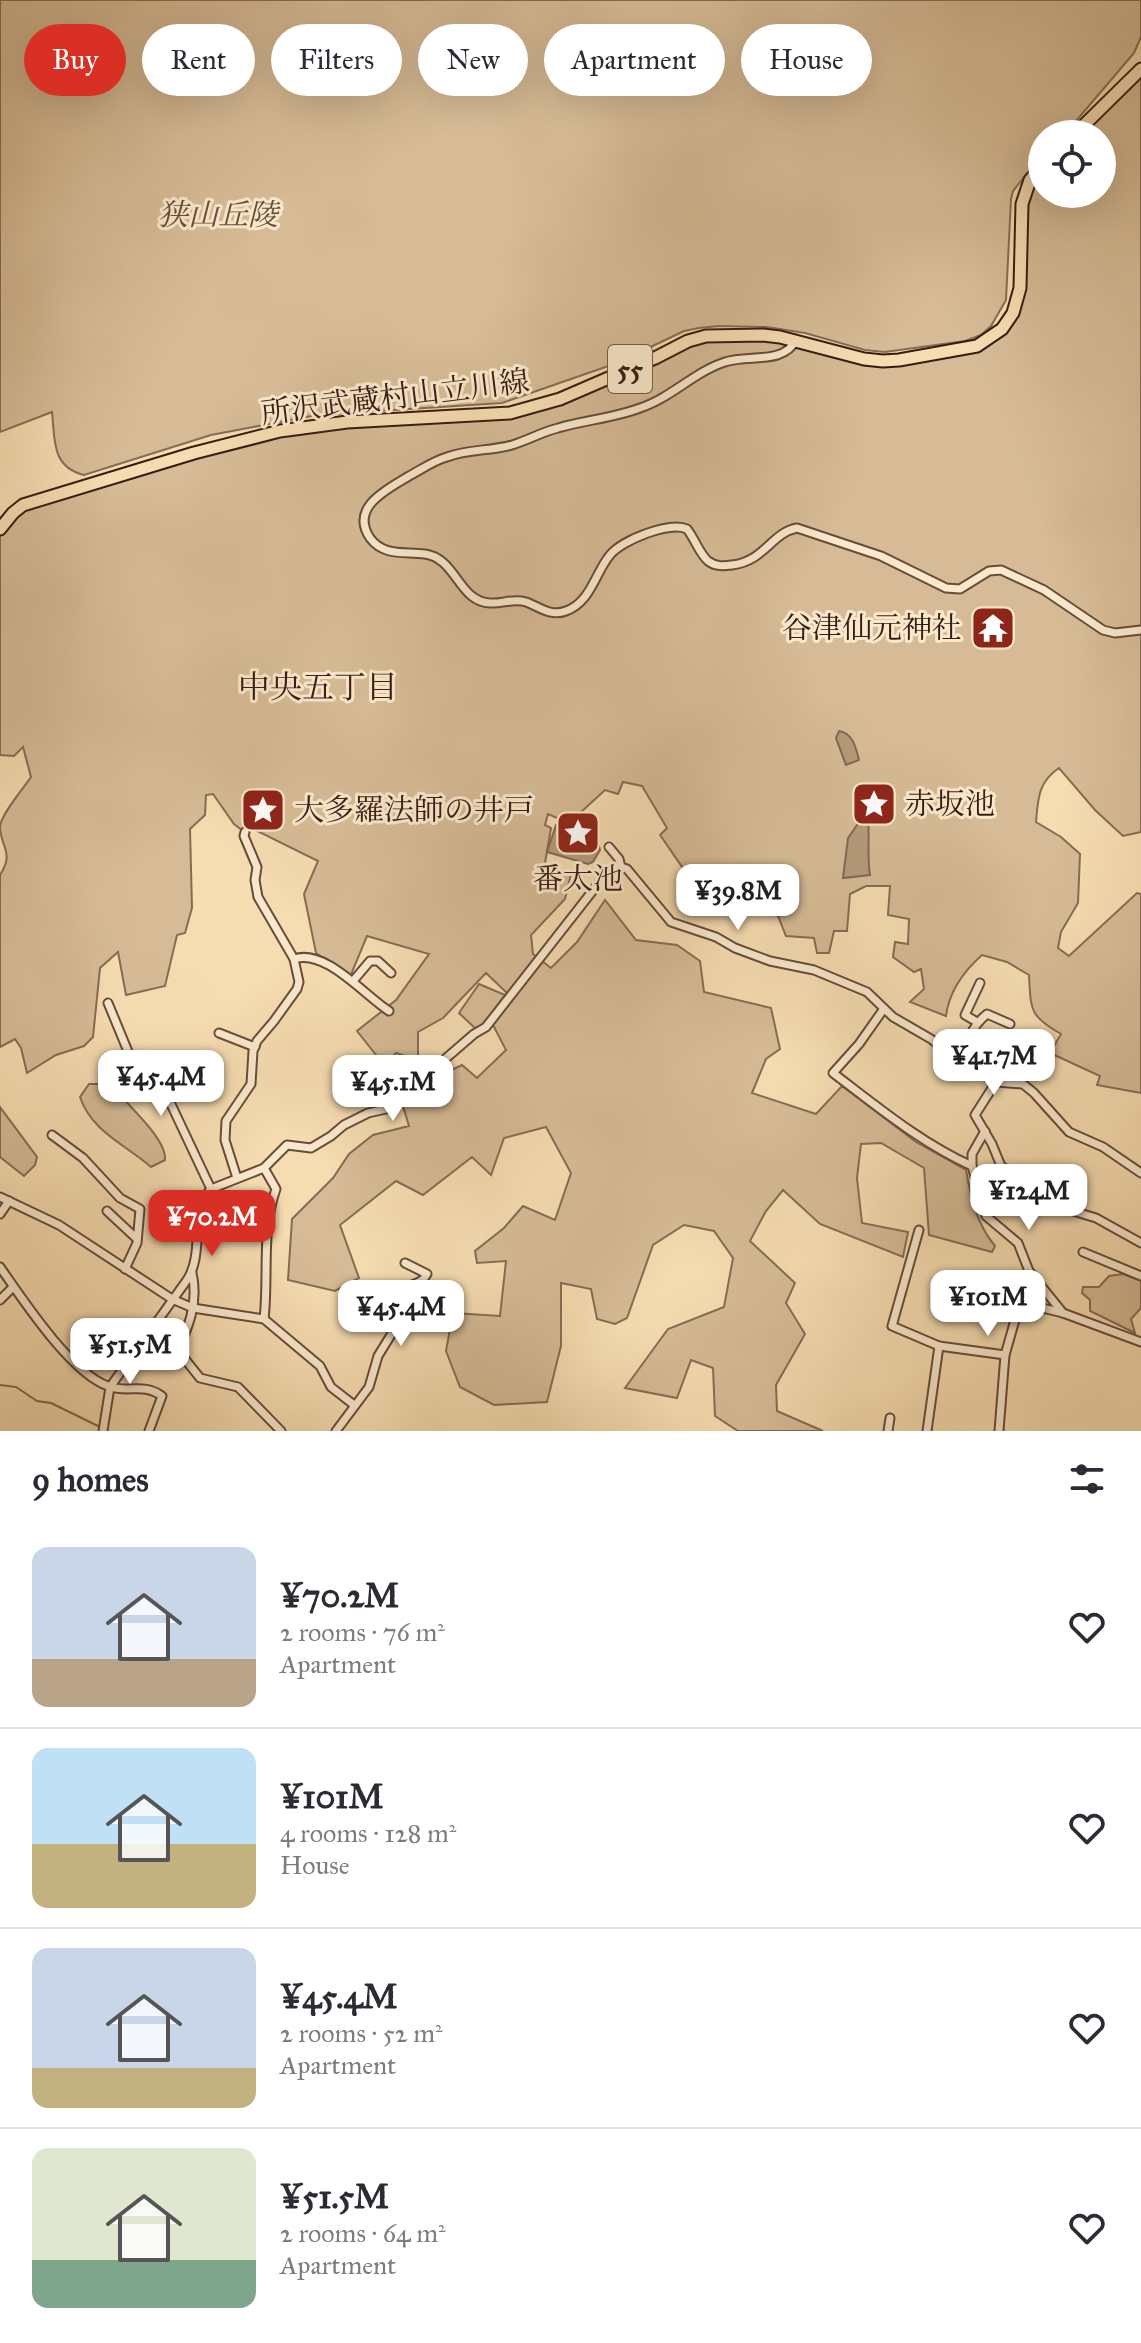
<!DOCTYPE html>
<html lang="en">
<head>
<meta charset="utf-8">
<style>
	:root { --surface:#fff; --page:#f7f7f7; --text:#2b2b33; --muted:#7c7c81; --line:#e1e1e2; --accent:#d93025 }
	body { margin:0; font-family:"IM FELL Great Primer","Noto Serif JP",serif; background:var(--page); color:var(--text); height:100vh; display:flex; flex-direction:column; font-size:30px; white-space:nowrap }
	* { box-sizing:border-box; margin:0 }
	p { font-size:26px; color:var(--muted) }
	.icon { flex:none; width:44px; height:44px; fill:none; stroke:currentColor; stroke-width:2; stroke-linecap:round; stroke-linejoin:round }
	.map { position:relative; height:1431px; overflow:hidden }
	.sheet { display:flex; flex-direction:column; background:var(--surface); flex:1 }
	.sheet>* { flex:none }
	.hud { position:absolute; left:24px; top:24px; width:1094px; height:72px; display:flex; gap:16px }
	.buttons { position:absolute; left:1028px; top:120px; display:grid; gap:16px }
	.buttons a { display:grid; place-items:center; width:88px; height:88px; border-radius:50%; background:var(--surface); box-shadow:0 8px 32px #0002; font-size:40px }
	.price { position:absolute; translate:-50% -68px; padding:0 18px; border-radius:16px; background:#fff; color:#222; font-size:26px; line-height:52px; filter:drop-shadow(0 2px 4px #0008) }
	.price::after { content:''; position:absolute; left:50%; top:48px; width:24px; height:18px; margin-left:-12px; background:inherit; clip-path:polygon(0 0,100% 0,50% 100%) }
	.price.on { background:var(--accent); color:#fff }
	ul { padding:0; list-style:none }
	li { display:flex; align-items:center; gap:24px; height:200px; padding:0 32px }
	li+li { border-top:2px solid var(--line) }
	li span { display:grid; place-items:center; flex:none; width:224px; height:160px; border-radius:16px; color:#555 }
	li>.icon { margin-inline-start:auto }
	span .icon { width:96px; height:96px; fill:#fffc; stroke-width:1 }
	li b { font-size:34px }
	h2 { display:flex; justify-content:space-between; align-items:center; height:96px; padding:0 32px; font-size:34px }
	.chip { padding:0 28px; border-radius:36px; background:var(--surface); box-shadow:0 8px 32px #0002; font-size:28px; line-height:72px }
	.chip.on { background:var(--accent); color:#fff }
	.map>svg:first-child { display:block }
	.green { fill:#d6bb96; stroke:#876c54; stroke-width:2 }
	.water { fill:#b59b7b; stroke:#836851; stroke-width:2 }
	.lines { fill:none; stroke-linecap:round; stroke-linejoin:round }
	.stream { stroke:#836851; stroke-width:2 }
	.minor-casing { stroke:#684c3a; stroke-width:11 }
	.primary-casing { stroke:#381c12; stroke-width:15 }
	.minor { stroke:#f9e8cc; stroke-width:7 }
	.primary { stroke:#f6dcb1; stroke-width:11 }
	.labels { text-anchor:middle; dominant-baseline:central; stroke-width:6; stroke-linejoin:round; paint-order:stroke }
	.shield { fill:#f9e8cc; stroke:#72594a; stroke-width:2 }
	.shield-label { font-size:28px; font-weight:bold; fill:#381c12 }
	.park-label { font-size:30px; font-style:italic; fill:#674c3a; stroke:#f9e8cc }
	.street-label { font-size:30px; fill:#381c12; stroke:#f9e8cc }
	.poi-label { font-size:30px; fill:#381c12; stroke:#f9e8cc; text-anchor:start }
	.neighbourhood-label { font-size:32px; fill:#381c12; stroke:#f9e8cc }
</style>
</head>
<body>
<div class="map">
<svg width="1141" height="1431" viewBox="0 0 1141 1431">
	<rect width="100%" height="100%" fill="#f6dcb1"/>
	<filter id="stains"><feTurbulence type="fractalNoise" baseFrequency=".0025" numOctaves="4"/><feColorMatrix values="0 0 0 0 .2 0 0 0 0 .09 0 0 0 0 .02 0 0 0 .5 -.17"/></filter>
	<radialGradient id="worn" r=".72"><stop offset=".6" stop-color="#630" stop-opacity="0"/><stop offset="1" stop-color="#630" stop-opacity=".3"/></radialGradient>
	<!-- green -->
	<g class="green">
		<path d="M0,0H1141V37L1134,53L1065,134H1042V155L1013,191L1011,199L1006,300L991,326L981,335L965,341L885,352L865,350L805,333L767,327L719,326L699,328L684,331L617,363L502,403L317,415L211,435L84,475C51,467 55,439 52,412L0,432Z"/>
		<path d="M1141,69V832L1123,836L1095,810L1059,768C1038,782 1038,799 1036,822L1061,837L1080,854L1078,903L1061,932L1058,948L1069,956L1137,893L1141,894V1093L1097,1085L1100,1076L1050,1053L1061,1034C1029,1016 1031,1010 1029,975L1007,962L982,955C964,971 949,992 946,1016L910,1002L924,989L921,969L914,972L893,957L895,942L908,944L909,919L888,915L890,886H866L850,894L847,931H834L829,953H817L814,938L786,936L778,916C754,906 724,905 702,889C688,879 671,850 660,835L667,828L642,786L623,782L618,794L605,790L569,823L548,814L545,825L551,828L544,869L571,874L565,899L531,935L533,954L551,968L577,942L605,900L636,940L677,945L700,961L704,992L771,1008L780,1049L766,1059L752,1093L816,1114L842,1086L916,1142L966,1170C971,1198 976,1223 995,1246L992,1252L929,1235L924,1168L881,1143L861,1144L857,1178L862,1223L908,1232L903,1257L820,1224L783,1190L766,1211L750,1241L795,1283L786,1303L805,1334L776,1385L777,1411L823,1431H738L715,1416L713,1368L691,1360L677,1398L625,1388L668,1329L724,1307L733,1258L714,1231L684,1225L653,1245L627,1318L615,1324L597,1319L591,1289L561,1283V1346L547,1402L494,1405L460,1387L446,1351L453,1313L500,1316L506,1261L477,1263L475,1251L504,1228L523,1206L555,1220L571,1173L546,1127L504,1138L491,1175L472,1157L423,1195L396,1181L340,1225L359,1278L335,1291L288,1280L292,1219L333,1178L349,1154L373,1135L409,1126L402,1103L426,1082L462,1065L477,1078L506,1050L493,1025L509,995L486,973L443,1018L418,1032V1060L396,1053L384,1065L357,1031L396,1000L429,954L367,936L350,977L316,953L304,894L318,861L251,828L243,831L234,824L213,794L206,795L205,815L190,829L192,908L185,933L177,935L165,986L126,995L118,952L100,968L93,1037L84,1046L56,1055L27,1073L21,1048L15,1039L0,1047V875C15,852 0,847 0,826C2,813 23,789 31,777L23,747L14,756L0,755V529L13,513L280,431L510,413L560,399L688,341L763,335L864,359L977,346L1013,313L1022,204L1042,167V194H1102V134H1075Z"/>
		<polygon points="479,984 505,995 478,1031 459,1013"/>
		<path d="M89,1084H109L116,1090C129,1107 167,1139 165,1160L151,1167C126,1145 91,1131 80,1097Z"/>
		<polygon points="0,1107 37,1157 35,1165 24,1176 0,1157"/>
		<polygon points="1123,1274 1141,1281 1141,1308 1131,1319 1135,1333 1090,1311 1090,1300 1082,1293 1083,1287 1099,1287 1109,1276"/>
	</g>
	<!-- water -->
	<g class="water">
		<path d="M839,731C853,733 856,748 859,760L846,765L836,738Z"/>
		<path d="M865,803C872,826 866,851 870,875L843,878L848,838L859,822L854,807Z"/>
		<polygon points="556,825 599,846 600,850 593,862 588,864 547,852"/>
	</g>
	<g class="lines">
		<!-- stream -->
		<polyline class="stream" points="0,1385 16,1387 37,1401 51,1403 100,1427"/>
		<!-- minor casing -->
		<g class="minor-casing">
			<g id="minor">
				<path d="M796,340C783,365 749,354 725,362C694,372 671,398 640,408C614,418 585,420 558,428C542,432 528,440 512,445C491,451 468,449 447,457C433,461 422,469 409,476C388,489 349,507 370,538C384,557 405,551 425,554C456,558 459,602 490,603C502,604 513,598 526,602C540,607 550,617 566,611C591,602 595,573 610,555C622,540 670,521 687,529C695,539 699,553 708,561C716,567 724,566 732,565C765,561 771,533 797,528L881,556L946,588L960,589L989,571L1001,570L1044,590L1103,630L1115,633L1141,630"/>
				<polyline points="609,847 619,859 621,867 627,869 671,922 716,937 735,948 770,961 814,970 867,992 893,1017 931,1039 950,1054 996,1082 1023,1084 1034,1093 1069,1132 1103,1147 1141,1173"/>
				<path d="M294,959C325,948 364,995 389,1011"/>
				<polyline points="353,981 370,961 378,961 391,973"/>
				<polyline points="108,1003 134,1066 169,1100 211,1189"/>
				<path d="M883,1010L859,1044L833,1073C878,1107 921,1143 972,1166"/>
				<polyline points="977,1022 965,1015 980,983"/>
				<polyline points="219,1033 255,1047"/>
				<path d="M962,1062C967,1042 970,1028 987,1014L1010,1024"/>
				<polyline points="996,1082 975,1115 992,1144 1001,1166 1063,1208 1096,1218 1141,1243"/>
				<polyline points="985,1131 972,1154 972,1166 986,1216 1018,1243 1029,1271 1063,1313"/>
				<polyline points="52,1135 83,1158 120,1198 140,1209 137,1243 125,1269"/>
				<path d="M264,1168L276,1189C261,1231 269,1276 264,1319"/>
				<polyline points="237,1178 225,1140 226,1121 251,1084 253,1051 257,1041 274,1021 297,989 299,982 294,959 258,897 255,880 257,867 244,836 245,832"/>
				<polyline points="0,1197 59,1225 172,1299 193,1308 264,1319 320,1366 331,1387 354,1405"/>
				<polyline points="107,1211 137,1239"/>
				<polyline points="0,1214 9,1201"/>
				<polyline points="919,1230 892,1326 939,1346 1005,1355 1029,1271"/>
				<polyline points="1083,1252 1141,1276"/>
				<path d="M0,1267C23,1300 71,1373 108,1386C128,1394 142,1382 162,1396L149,1431"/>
				<polyline points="0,1300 13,1287"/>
				<polyline points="1022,1303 1063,1313 1141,1342"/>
				<polyline points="144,1341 184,1358 200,1378 238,1387 281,1431"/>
				<path d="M176,1355C188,1328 199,1303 192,1273"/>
				<path d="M103,1431L110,1387L187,1280C205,1253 189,1212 211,1189L264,1168L287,1145L311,1148L331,1136L344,1125L368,1113L395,1107L415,1089L422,1079L474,1034L486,1027L598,884L611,872L621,867"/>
				<path d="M336,1431L369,1387L378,1356L394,1330L403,1291C410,1282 421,1286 427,1274L405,1263"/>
				<polyline points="888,1431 890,1418"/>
				<polyline points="927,1431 939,1346"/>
				<polyline points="999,1431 1005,1355"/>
			</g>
		</g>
		<!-- primary casing -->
		<g class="primary-casing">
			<g id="primary">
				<polyline points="1075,134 1141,69"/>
				<polyline points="0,529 13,513 23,505 194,453 280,431 347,422 510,413 560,399 655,358 688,341 706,336 763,335 780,337 864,359 883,361 899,360 977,346 1002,329 1013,313 1020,288 1022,204 1030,180 1042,167"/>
			</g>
		</g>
		<!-- minor -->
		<use href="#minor" class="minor"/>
		<!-- primary -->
		<use href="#primary" class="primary"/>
	</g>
	<!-- icons -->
	<defs>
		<g id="temple-square" transform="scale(2.3)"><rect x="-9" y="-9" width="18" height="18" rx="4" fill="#8f2418" stroke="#f9e8cc"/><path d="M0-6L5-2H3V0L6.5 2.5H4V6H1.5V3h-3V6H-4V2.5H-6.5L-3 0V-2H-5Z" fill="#fff"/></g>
		<g id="sight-square" transform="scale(2.3)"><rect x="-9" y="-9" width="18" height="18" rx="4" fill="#8f2418" stroke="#f9e8cc"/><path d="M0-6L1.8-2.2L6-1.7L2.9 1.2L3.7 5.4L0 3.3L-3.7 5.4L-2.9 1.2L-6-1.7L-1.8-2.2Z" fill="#fff"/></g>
	</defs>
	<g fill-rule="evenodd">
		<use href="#temple-square" x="993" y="628"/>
		<use href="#sight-square" x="874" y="804"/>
		<use href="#sight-square" x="263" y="810"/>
		<use href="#sight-square" x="578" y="833"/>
	</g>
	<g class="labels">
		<!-- shield labels -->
		<rect class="shield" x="608" y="345" width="44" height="48" rx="6"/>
		<g class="shield-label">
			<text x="630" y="369">55</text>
		</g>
		<!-- park labels -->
		<g class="park-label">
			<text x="218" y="215">狭山丘陵</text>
		</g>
		<!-- street labels -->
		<g class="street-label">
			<text transform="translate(395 397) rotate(-7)">所沢武蔵村山立川線</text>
		</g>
		<!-- poi labels -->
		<g class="poi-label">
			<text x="962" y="628" text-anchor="end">谷津仙元神社</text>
			<text x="905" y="804">赤坂池</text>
			<text x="294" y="810">大多羅法師の井戸</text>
			<text x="578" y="879" text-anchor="middle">番太池</text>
		</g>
		<!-- neighbourhood labels -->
		<g class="neighbourhood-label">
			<text x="318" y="687">中央五丁目</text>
		</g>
	</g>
	<rect width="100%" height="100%" filter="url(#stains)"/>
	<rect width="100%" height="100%" fill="url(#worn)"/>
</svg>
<div class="buttons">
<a><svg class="icon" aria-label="locate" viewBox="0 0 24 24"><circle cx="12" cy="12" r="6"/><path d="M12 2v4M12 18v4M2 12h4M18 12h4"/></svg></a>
</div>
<b class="price" style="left:738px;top:932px">¥39.8M</b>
<b class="price" style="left:994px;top:1097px">¥41.7M</b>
<b class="price" style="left:161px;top:1118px">¥45.4M</b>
<b class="price" style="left:393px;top:1123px">¥45.1M</b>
<b class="price" style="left:1029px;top:1232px">¥124M</b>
<b class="price on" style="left:212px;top:1258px">¥70.2M</b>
<b class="price" style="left:988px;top:1338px">¥101M</b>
<b class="price" style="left:401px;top:1348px">¥45.4M</b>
<b class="price" style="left:130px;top:1386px">¥51.5M</b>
<div class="hud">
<a class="chip on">Buy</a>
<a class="chip">Rent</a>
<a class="chip">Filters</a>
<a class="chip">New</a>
<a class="chip">Apartment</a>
<a class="chip">House</a>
</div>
</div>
<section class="sheet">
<h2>9 homes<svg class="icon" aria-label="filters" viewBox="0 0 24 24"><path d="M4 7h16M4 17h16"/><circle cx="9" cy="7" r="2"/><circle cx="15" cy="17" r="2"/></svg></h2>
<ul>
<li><span style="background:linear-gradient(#c9d6e8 70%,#b9a48a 0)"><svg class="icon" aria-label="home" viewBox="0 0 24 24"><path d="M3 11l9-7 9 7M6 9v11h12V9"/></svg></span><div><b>¥70.2M</b><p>2 rooms · 76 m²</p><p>Apartment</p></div><svg class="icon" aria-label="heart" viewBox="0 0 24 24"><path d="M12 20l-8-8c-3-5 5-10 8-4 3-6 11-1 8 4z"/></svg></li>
<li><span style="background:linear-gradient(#bfe0f5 60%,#c2b280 0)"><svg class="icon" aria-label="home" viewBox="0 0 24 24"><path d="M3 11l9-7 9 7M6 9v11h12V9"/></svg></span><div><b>¥101M</b><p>4 rooms · 128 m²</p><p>House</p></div><svg class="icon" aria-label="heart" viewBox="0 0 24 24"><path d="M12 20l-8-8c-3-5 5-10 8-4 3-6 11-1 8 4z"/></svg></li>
<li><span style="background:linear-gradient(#c9d6e8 75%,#c2b280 0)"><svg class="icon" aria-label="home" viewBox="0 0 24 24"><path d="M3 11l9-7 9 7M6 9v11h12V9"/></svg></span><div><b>¥45.4M</b><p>2 rooms · 52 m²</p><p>Apartment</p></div><svg class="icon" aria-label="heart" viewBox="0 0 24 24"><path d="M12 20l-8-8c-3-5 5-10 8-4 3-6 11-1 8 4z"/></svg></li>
<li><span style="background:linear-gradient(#dfe7d0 70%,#7fa58c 0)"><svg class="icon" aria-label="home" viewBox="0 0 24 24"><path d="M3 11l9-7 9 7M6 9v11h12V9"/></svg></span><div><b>¥51.5M</b><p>2 rooms · 64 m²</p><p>Apartment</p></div><svg class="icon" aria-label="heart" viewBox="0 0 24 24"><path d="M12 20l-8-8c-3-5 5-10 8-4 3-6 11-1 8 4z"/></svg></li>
</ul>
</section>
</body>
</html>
